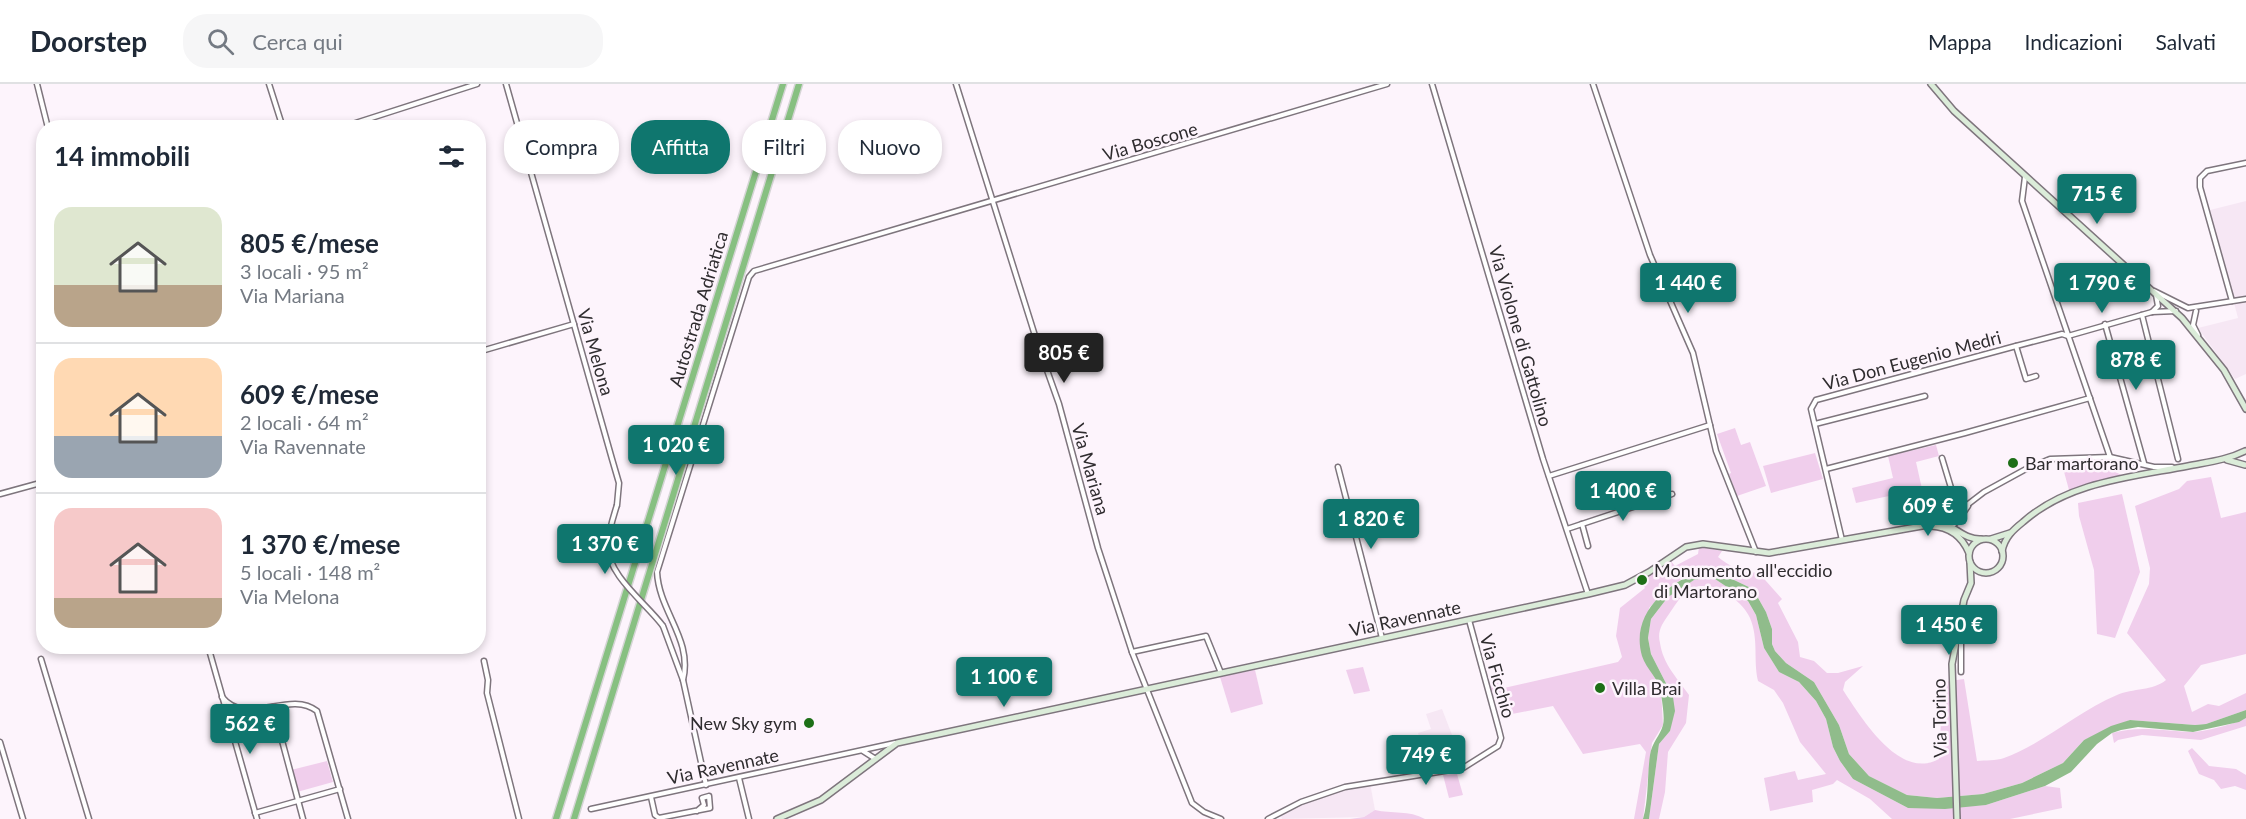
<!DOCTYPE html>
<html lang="it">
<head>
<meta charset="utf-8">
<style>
	:root { --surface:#fff; --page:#f6f6f7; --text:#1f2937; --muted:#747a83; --line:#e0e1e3; --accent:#0f766e }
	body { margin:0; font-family:Lato,sans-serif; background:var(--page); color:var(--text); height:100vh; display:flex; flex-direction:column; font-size:22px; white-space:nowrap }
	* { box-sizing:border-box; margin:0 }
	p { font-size:20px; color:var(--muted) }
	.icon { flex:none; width:33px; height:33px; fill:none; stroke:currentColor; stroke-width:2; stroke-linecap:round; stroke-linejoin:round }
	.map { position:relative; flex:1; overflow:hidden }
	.drawer { position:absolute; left:36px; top:36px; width:450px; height:534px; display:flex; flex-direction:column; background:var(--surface); border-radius:24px; box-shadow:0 3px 9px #0003 }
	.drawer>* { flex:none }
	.guide { position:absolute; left:504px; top:36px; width:570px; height:54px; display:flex; gap:12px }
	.price { position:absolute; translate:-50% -51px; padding:0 14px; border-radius:6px; background:var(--accent); color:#fff; font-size:20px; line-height:39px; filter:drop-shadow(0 2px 3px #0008) }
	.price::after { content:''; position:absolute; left:50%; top:36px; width:18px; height:14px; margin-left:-9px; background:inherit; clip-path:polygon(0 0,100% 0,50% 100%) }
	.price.selected { background:#222; color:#fff }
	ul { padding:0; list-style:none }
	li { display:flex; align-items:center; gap:18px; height:150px; padding:0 18px }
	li+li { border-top:2px solid var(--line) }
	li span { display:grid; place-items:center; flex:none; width:168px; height:120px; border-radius:18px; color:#555 }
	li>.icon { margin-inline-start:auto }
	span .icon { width:72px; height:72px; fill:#fffc; stroke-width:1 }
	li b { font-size:26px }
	h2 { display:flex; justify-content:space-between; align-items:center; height:72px; padding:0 18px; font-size:26px }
	.pill { padding:0 21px; border-radius:24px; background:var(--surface); box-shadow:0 3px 9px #0003; font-size:21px; line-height:54px }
	.pill.selected { background:var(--accent); color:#fff }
	header { display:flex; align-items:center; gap:36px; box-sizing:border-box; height:84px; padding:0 30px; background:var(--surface); border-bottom:2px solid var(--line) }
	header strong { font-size:28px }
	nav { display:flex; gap:33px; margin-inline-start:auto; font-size:21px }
	.search { width:420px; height:54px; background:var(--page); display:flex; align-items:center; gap:15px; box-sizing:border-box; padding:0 21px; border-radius:24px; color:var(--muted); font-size:22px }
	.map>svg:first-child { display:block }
	.built { fill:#f6e7f4 }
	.green { fill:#f0ceec }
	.water { fill:#90bc8b }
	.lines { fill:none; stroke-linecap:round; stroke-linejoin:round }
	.street-casing { stroke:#7e757d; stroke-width:7 }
	.secondary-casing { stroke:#7e757d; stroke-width:8 }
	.highway-casing { stroke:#d5d5d5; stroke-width:9 }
	.street { stroke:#fff; stroke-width:4 }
	.secondary { stroke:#dbecd9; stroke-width:5 }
	.highway { stroke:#87c081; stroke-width:6 }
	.street-bridge-casing { stroke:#7e757d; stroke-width:7; stroke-linecap:butt }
	.street-bridge { stroke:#fff; stroke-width:4 }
	.poi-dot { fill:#1d6f17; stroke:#fdf4fc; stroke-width:2 }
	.labels { text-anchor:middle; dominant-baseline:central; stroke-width:5; stroke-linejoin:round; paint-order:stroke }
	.street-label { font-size:18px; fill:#2f2c2f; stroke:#fdf4fc }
	.poi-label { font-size:18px; fill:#2f2c2f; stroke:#fdf4fc; text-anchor:start }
</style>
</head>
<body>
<header>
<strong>Doorstep</strong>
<div class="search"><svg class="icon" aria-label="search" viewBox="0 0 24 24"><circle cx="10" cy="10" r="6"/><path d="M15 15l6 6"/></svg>Cerca qui</div>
<nav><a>Mappa</a><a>Indicazioni</a><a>Salvati</a></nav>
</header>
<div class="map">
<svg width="2246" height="735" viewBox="0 0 2246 735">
	<rect width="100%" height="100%" fill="#fdf4fc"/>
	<!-- built -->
	<g class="built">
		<polygon points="2246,117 2246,290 2235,295 2198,244 2238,234 2210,126"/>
		<polygon points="1442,625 1464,682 1431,688 1418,649 1431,645 1426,630"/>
		<polygon points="1370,699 1375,726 1364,733 1282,735 1280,730 1301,719 1345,704"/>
	</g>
	<!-- green -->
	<g class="green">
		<polygon points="1735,344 1741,361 1750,358 1766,402 1737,412 1729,390 1731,389 1717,350"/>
		<polygon points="1936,361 1939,372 1916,378 1922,405 1856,419 1852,404 1893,394 1888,372"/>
		<polygon points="1815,369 1823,395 1771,409 1763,382"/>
		<polygon points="2064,377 2066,383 2072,382 2071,377 2077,377 2112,382 2114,387 2123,392 2069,406 2063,384 2055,379"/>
		<path d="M2211,393L2221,434L2246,428V570L2201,581L2184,602L2192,628L2208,620L2219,622L2246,609V626L2206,640L2195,641L2130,636L2084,656L2063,679L2022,699L1983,710L1937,714L1907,711L1869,692L1849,670L1839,641L1814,598L1786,579L1775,567L1772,560V545L1766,528L1753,505L1713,486H1702L1686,492L1666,506L1649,524L1643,573L1661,605L1663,641L1652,659L1643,735H1634L1646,668L1640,660L1583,670L1553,622L1512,630L1510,625L1500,627C1497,616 1492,610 1489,600L1498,597L1504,604L1618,578L1622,573L1616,552L1620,524L1645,504L1640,496L1670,476L1675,482L1698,470L1699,463L1722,467L1718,473C1730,482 1743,491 1758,488L1782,515L1778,519L1798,558L1800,573L1814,577L1827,589H1838L1863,582L1845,598L1843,606C1861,633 1899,697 1939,675L1943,598L1964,595L1977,677C1985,676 1996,677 2004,674C2045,659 2078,627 2117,611C2133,604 2153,607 2166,596L2127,549L2149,500L2150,484L2135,422L2179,405L2187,397Z"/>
		<polygon points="2122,410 2140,488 2115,554 2097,550 2094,486 2079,432 2078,419"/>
		<path d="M1712,493L1748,517L1756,531L1764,564L1779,588L1799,598L1816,617L1826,635L1833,663L1840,677L1853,695L1908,724L1986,721L2045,702L2060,704L2062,724L2010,735H1892L1870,715L1837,696L1833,700L1812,706L1813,718L1770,727L1764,694L1795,687L1798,696L1826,690L1800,658L1783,619L1774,606L1758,597C1753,575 1759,556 1750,534C1741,514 1706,491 1686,508C1679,514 1674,523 1669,530C1662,540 1657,547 1660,559C1663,580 1677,594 1689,611L1686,639L1668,668L1665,708L1659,735H1649L1659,660L1670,647L1673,613L1651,570L1648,554L1651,535L1668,513L1679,504L1694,496Z"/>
		<polygon points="1363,583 1370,607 1354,610 1346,586"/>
		<polygon points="1255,586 1263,620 1231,629 1220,593"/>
		<path d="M2246,634V642L2201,656L2142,651L2118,656L2114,659L2112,649C2140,641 2163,647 2191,648C2204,648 2235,640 2246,634Z"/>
		<polygon points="2192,664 2209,682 2236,685 2246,691 2246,706 2235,702 2221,705 2214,696 2199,690 2188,667"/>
		<polygon points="327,677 333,698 297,708 291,686"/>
		<polygon points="1457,690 1463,711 1449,714 1443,691"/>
		<path d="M1375,726C1392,730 1409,726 1425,735H1350L1364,733Z"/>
	</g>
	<!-- water -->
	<path class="water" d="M1702,486H1713L1753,505L1766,528L1772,545V560L1775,567L1786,579L1814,598L1839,641L1849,670L1869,692L1907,711L1937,714L1983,710L2022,699L2063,679L2084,656L2111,642L2130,636L2195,641L2206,640L2246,626V634L2239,638L2193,648L2138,643L2121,646L2112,649L2097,660L2071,688L2045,702L1986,721L1945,725L1908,724L1853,695L1840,677L1833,663L1826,635L1816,617L1799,598L1779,588L1764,564L1756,531L1748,517L1712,493L1694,496L1668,513L1651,535L1648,554L1651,570L1673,613L1675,627L1670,647L1659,660L1649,735H1643C1649,715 1647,692 1650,671C1652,658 1660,652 1663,641C1665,633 1662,618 1661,609C1660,596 1646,585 1642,572C1630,530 1666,500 1702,486Z"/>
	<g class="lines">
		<!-- street casing -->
		<g class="street-casing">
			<g id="street">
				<polyline points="37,0 48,44"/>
				<polyline points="269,0 283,44"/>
				<polyline points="506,0 612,375 619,399 617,421"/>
				<polyline points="956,0 1037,258 1059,320 1098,464 1132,568 1192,719 1204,728 1221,735"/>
				<polyline points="1432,0 1543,375 1588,510"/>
				<polyline points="1593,0 1650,171 1693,269 1716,367 1756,468"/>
				<polyline points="340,44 477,0"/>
				<polyline points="2025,93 2022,117 2110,373"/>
				<polyline points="2154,207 2188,224 2246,215"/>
				<polyline points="2232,217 2200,103 2200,94 2207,87 2246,79"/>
				<polyline points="2196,227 2193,241 2198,251"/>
				<polyline points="2152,228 2158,222 2156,211"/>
				<polyline points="2142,231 2178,375"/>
				<polyline points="2105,240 2144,379"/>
				<polyline points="478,268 574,240"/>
				<polyline points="2036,292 2026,295 2016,262 2062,250 2068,252 2152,228 2176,227"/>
				<polyline points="1815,340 1925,312"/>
				<polyline points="1942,374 1958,427"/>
				<polyline points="1338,383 1382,554"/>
				<polyline points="1826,385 1965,349 2090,314"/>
				<polyline points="1549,392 1710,341"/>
				<polyline points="0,410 44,398"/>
				<polyline points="1928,439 1954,431 1984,408 2026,385 2050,375 2110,373 2154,383 2172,383"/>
				<polyline points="1582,440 1588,462"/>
				<polyline points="1950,443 1957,438 1968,422"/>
				<polyline points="1567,445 1672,410"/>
				<polyline points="1842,456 1811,325 1816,316 2016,262"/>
				<polyline points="663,542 683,596 706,701"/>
				<polyline points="208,562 257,735"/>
				<polyline points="1132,568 1206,552 1221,589"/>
				<polyline points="41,575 89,735"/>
				<polyline points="484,577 488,596 487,609 519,735"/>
				<polyline points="1961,588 1961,557"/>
				<path d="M683,596C693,555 659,528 657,488L749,193L754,187L1387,0"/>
				<path d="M222,613C247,644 289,605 317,627L348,735"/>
				<polyline points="273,623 303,735"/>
				<polyline points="0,658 23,735"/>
				<polyline points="863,667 874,674"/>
				<polyline points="739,694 749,735"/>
				<polyline points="651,713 655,731 659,734 710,724 709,712 702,714 704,721 697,727"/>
				<polyline points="591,725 895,659"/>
				<polyline points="255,729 340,705"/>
				<polyline points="1268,735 1301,718 1345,703 1463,684 1498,662 1501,654 1499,646 1469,536"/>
			</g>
		</g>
		<!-- secondary casing -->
		<g class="secondary-casing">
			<g id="secondary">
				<polyline points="1931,0 1954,27 2182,234 2224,286 2246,325"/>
				<polyline points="2227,376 2245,381"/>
				<path d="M1931,442C1950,443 1962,452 1969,469"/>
				<polyline points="1991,455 2010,449"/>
				<circle cx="1986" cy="472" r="17"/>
				<path d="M2002,467C2005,453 2013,446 2023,438C2068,398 2131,393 2188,382C2208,378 2227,376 2245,367"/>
				<path d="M777,735L821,716L897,659L1588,510L1625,501L1649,488L1686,463L1703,460L1769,469L1939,439C1955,441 1964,456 1981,455"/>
				<polyline points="1957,735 1952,580 1964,516 1971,499 1970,478"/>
			</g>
		</g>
		<!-- highway casing -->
		<g class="highway-casing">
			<g id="highway">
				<polyline points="556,735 783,0"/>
				<polyline points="574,735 799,0"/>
			</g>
		</g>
		<!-- street -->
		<use href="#street" class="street"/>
		<!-- secondary -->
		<use href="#secondary" class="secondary"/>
		<!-- highway -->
		<use href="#highway" class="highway"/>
		<!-- street-bridge casing -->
		<g class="street-bridge-casing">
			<path id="street-bridge" d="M617,421C613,434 608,448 608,462C607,491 647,520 663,542"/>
		</g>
		<!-- street-bridge -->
		<use href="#street-bridge" class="street-bridge"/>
	</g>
	<!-- markers -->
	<g class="poi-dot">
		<circle cx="2013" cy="379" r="6"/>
		<circle cx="1642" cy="496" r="6"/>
		<circle cx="1600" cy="604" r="6"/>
		<circle cx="809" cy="639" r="6"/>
	</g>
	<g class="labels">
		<!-- street labels -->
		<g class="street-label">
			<text transform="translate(1150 57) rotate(-16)">Via Boscone</text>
			<text transform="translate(698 225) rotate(-73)">Autostrada Adriatica</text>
			<text transform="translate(1521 252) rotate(74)">Via Violone di Gattolino</text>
			<text transform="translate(596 268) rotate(74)">Via Melona</text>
			<text transform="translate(1912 276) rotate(-15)">Via Don Eugenio Medri</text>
			<text transform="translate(1091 385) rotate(74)">Via Mariana</text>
			<text transform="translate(1405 534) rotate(-12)">Via Ravennate</text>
			<text transform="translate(1498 592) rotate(74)">Via Ficchio</text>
			<text transform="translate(1939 634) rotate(-91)">Via Torino</text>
			<text transform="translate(723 682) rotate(-12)">Via Ravennate</text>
		</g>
		<!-- poi labels -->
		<g class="poi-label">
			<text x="2025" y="379">Bar martorano</text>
			<text x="1654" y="486">Monumento all'eccidio<tspan x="1654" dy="21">di Martorano</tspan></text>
			<text x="1612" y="604">Villa Brai</text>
			<text x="797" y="639" text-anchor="end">New Sky gym</text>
		</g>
	</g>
</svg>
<b class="price" style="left:2097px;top:141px">715 €</b>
<b class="price" style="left:1688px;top:230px">1 440 €</b>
<b class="price" style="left:2102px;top:230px">1 790 €</b>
<b class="price selected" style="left:1064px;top:300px">805 €</b>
<b class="price" style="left:2136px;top:307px">878 €</b>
<b class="price" style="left:676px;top:392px">1 020 €</b>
<b class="price" style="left:1623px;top:438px">1 400 €</b>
<b class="price" style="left:1928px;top:453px">609 €</b>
<b class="price" style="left:1371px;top:466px">1 820 €</b>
<b class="price" style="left:605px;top:491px">1 370 €</b>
<b class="price" style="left:1949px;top:572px">1 450 €</b>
<b class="price" style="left:1004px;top:624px">1 100 €</b>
<b class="price" style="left:250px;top:671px">562 €</b>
<b class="price" style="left:1426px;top:702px">749 €</b>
<div class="guide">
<a class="pill">Compra</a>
<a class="pill selected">Affitta</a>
<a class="pill">Filtri</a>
<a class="pill">Nuovo</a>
</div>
<section class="drawer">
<h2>14 immobili<svg class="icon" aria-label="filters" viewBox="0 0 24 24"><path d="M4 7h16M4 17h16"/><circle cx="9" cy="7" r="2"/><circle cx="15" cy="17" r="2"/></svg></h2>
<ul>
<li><span style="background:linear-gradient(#dfe7d0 65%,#b9a48a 0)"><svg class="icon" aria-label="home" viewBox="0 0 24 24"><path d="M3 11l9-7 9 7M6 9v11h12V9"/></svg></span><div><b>805 €/mese</b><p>3 locali · 95 m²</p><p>Via Mariana</p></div></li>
<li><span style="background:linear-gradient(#ffd9b3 65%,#9aa5b1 0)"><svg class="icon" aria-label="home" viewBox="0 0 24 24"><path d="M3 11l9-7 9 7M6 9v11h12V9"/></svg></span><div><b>609 €/mese</b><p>2 locali · 64 m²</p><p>Via Ravennate</p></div></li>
<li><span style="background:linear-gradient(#f6c9c9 75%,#b9a48a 0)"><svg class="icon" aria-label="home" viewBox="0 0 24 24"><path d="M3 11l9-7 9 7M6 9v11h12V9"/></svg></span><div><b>1 370 €/mese</b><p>5 locali · 148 m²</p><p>Via Melona</p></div></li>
</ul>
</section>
</div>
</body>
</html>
